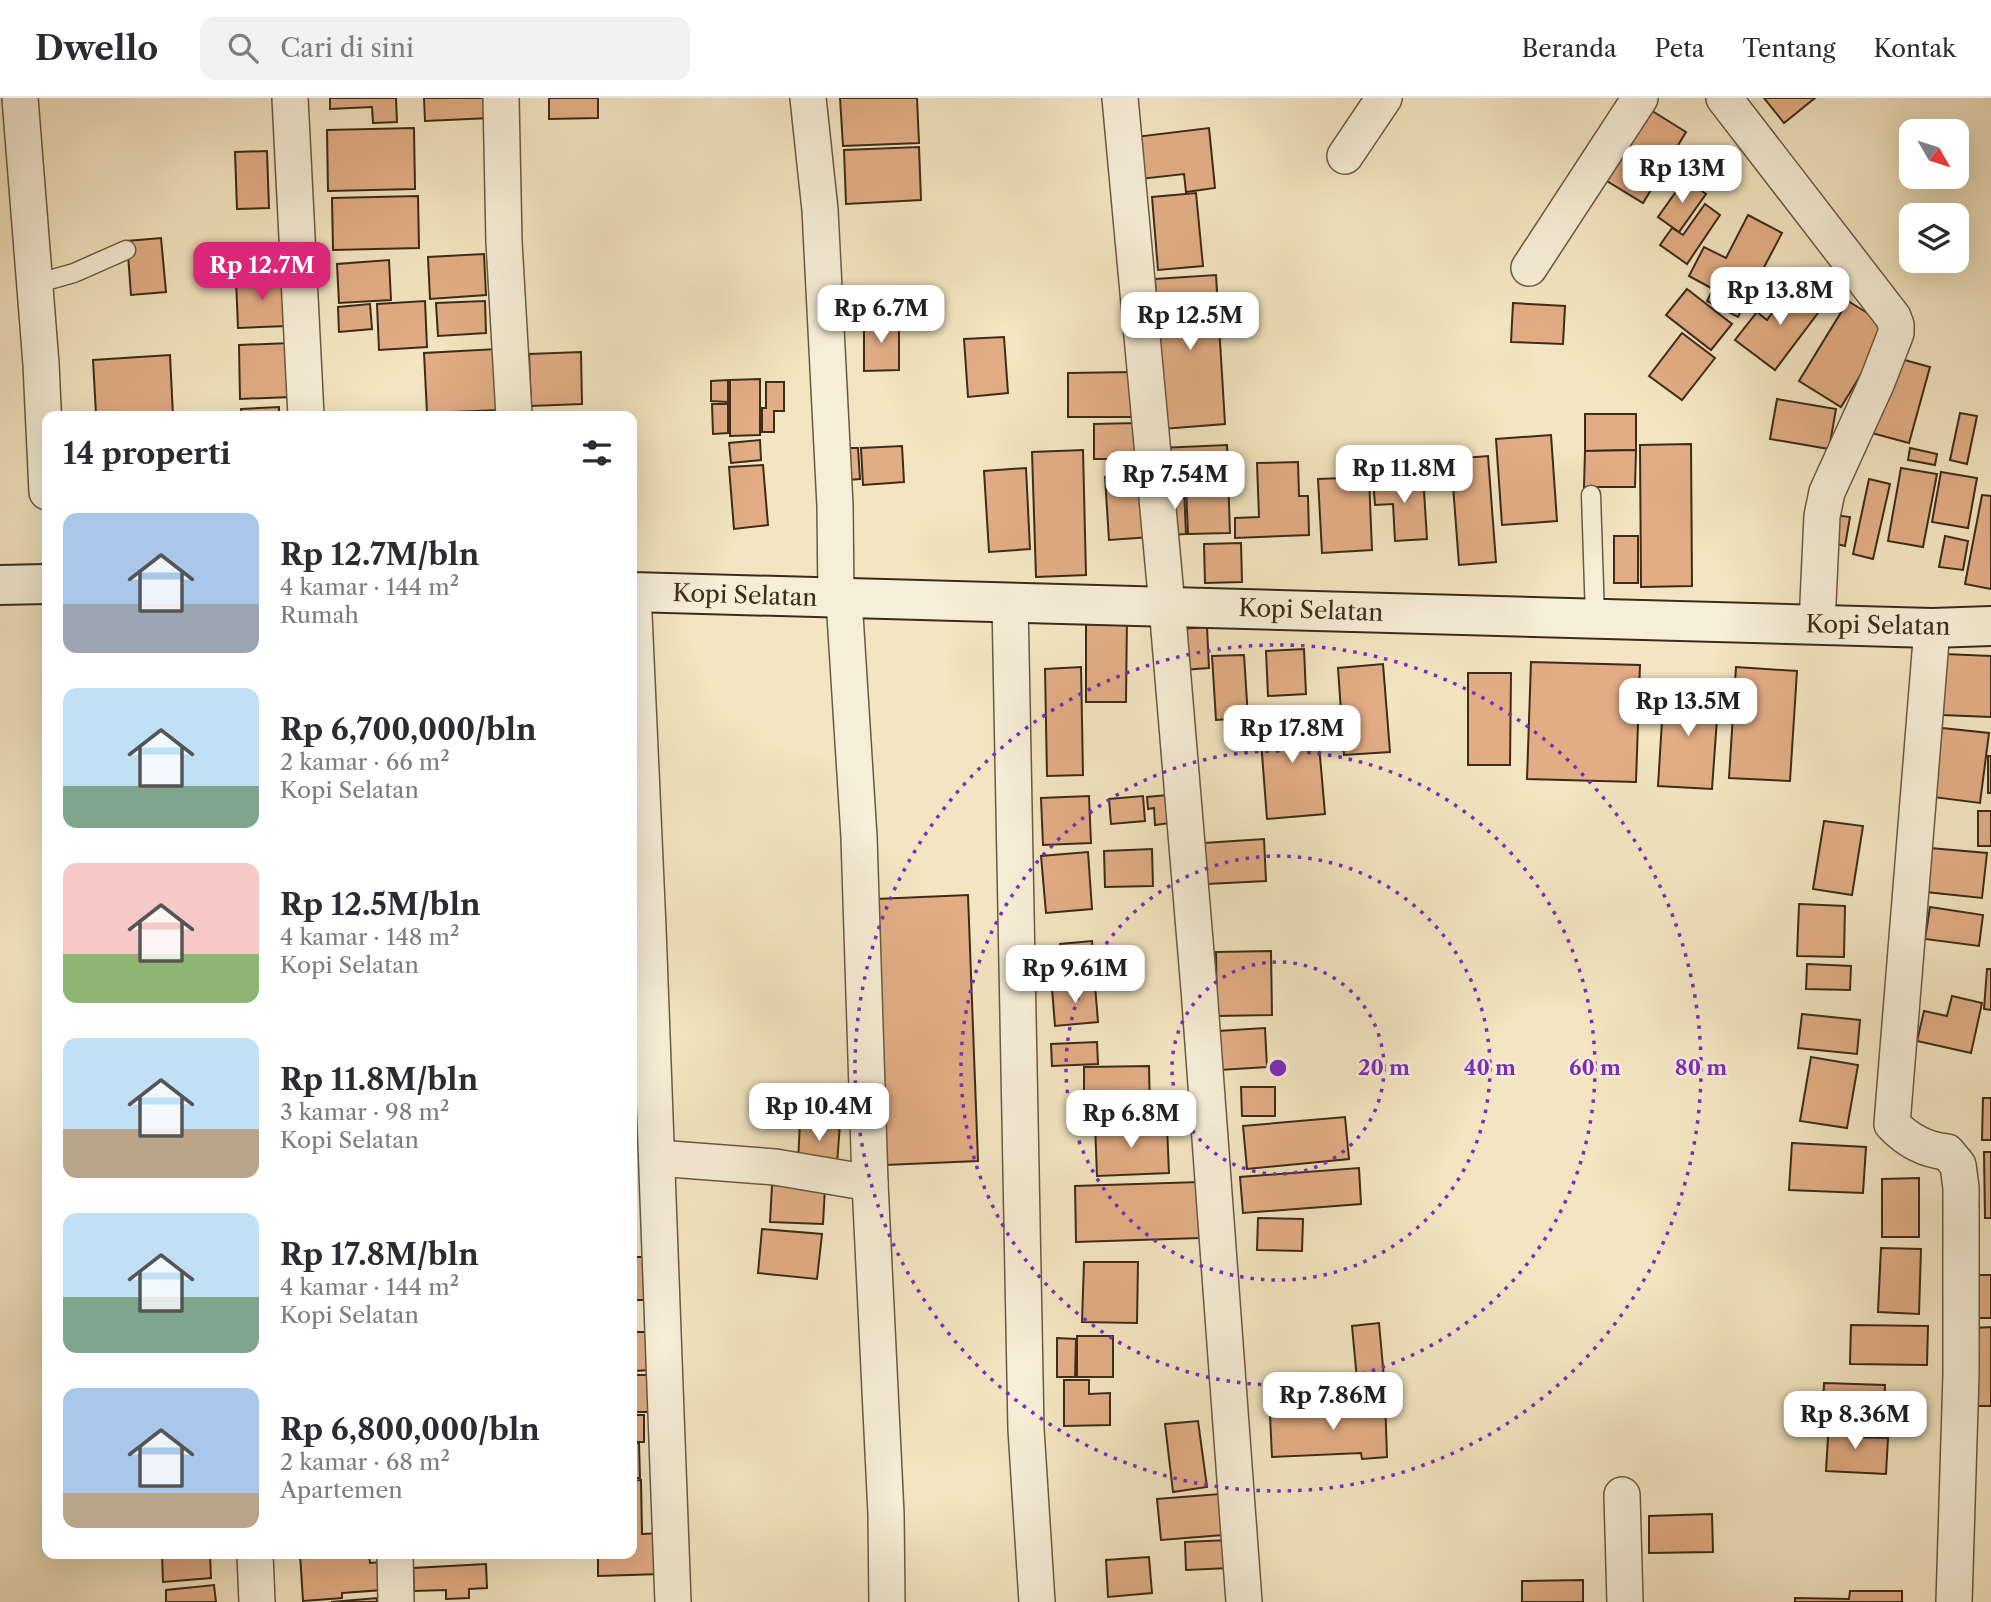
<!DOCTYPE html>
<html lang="id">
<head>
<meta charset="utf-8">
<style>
	:root { --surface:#fff; --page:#f2f2f3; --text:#2b2b33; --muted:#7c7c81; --line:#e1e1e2; --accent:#db2777 }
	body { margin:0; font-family:"Libre Caslon Text",serif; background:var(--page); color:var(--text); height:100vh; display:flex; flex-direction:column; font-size:26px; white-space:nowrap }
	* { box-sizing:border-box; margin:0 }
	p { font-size:23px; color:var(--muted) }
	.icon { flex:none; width:38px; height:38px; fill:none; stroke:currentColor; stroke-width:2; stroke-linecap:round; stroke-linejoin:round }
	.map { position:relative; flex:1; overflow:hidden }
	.panel { position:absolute; left:42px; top:313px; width:595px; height:1148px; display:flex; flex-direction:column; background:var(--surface); border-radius:14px; box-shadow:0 7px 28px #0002 }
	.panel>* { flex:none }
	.needle { width:46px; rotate:129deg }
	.controls { position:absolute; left:1899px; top:21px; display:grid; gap:14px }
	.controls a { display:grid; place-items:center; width:70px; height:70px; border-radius:14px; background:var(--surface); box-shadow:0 7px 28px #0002; font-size:35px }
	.price { position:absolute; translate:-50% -60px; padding:0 16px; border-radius:14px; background:#fff; color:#222; font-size:23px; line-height:46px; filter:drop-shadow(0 2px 4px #0008) }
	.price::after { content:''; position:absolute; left:50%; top:42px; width:21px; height:16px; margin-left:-10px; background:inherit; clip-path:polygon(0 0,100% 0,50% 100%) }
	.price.active { background:var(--accent); color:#fff }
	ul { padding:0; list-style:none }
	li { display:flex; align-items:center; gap:21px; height:175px; padding:0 21px }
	li span { display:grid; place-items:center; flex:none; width:196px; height:140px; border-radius:14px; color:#555 }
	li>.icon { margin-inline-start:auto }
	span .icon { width:84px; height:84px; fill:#fffc; stroke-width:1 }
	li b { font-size:30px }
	h2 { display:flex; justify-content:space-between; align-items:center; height:84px; padding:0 21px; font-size:30px }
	header { display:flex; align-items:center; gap:42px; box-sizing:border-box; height:98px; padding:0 35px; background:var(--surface); border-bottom:2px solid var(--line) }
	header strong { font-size:33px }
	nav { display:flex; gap:38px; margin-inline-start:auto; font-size:24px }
	.search { width:490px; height:63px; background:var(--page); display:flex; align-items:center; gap:18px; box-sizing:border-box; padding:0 24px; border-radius:14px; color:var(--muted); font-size:26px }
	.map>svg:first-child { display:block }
	.building { fill:#e2ad85; stroke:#3c2c19; stroke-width:2 }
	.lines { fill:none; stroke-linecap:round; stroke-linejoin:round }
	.lane-casing { stroke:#6a5a43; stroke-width:21 }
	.street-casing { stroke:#6a5a43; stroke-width:38 }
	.secondary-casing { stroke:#3c2c19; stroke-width:42 }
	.lane { stroke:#f7eed7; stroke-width:18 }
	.street { stroke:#f7eed7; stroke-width:35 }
	.secondary { stroke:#f7eed7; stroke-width:38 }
	.ring { fill:none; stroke:#7b2cbf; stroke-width:3.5; stroke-dasharray:3.5 7 }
	.labels { text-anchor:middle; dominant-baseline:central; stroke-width:5; stroke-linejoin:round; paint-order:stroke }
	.street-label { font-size:24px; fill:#3c2c19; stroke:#f7eed7 }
	.centre { fill:#7b2cbf; stroke:#f7eed7; stroke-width:3.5 }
	.ring-label { font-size:21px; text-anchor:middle; font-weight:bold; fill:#7b2cbf; stroke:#f7eed7; stroke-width:5; stroke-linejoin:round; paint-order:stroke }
</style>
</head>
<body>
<header>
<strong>Dwello</strong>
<div class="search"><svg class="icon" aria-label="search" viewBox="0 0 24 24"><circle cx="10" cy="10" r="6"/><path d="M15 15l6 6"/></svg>Cari di sini</div>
<nav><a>Beranda</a><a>Peta</a><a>Tentang</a><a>Kontak</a></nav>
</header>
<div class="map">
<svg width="1991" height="1504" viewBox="0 0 1991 1504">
	<rect width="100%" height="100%" fill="#f3e5c1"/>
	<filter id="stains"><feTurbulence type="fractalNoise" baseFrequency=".00286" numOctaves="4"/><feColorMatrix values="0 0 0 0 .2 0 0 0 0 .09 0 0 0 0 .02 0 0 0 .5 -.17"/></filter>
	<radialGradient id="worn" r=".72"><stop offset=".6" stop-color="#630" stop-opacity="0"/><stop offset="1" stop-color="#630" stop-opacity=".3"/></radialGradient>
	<!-- building -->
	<g class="building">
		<polygon points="330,0 396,0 397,24 373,25 372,9 330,11"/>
		<polygon points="424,0 490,0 490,20 425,23"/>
		<polygon points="549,0 598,0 598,20 549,21"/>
		<polygon points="840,0 917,0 919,45 843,48"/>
		<polygon points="1764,0 1815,0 1784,25"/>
		<polygon points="1641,6 1686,34 1643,105 1597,77"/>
		<polygon points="414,30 415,91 328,93 327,32"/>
		<polygon points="1209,30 1215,90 1186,94 1184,76 1140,81 1135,39"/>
		<polygon points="919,49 921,102 846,106 844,52"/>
		<polygon points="267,53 269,110 237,111 235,54"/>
		<polygon points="1685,81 1706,96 1679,134 1658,119"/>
		<polygon points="1196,95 1203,168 1158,172 1152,99"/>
		<polygon points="418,98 419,150 333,152 332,100"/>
		<polygon points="1705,106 1720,117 1687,166 1660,147 1672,130 1683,137"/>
		<polygon points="1748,117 1782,135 1738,219 1707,203 1713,191 1689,178 1704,149 1726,160"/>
		<polygon points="161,140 166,194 131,197 127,143"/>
		<polygon points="484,156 486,197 430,201 428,159"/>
		<polygon points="278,158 279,175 235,177 235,159"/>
		<polygon points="389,162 391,202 339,205 337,166"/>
		<polygon points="1216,177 1225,326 1163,331 1155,181"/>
		<polygon points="285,179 287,228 238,230 236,181"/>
		<polygon points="1794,184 1824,207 1775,272 1735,242 1757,214 1767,222"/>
		<polygon points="1687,191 1732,226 1711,252 1666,217"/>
		<polygon points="425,203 427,249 379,252 377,206"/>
		<polygon points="485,203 486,235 438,238 436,205"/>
		<polygon points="1848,203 1890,229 1841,309 1799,283"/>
		<polygon points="1513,205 1565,208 1563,246 1511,244"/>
		<polygon points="370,206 372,231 339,234 338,209"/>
		<polygon points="864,222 899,222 899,272 864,273"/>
		<polygon points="1682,235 1715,260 1682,302 1649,278"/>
		<polygon points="1004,239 1008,295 968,299 964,241"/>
		<polygon points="290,245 291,299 240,301 239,247"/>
		<polygon points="497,251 500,312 427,315 424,255"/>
		<polygon points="581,254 582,306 531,308 529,256"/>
		<polygon points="170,257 173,318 73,318 96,316 93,262"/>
		<polygon points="1890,258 1930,269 1909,345 1868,334"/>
		<polygon points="1135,274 1136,319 1068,319 1068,275"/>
		<polygon points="760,281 760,337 730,338 730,282"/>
		<polygon points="728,282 728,304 711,303 711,283"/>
		<polygon points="766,284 784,284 784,313 774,313 774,334 762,334 762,310 766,310"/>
		<polygon points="1777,301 1836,311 1829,351 1770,341"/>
		<polygon points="712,306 728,306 728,335 713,336"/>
		<polygon points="279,309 279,318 242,318 241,311"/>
		<polygon points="1960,315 1977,318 1967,366 1950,362"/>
		<polygon points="1585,316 1636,316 1636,352 1585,353"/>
		<polygon points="1137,325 1136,361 1094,361 1094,326"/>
		<polygon points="1551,337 1557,423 1502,427 1496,341"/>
		<polygon points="760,342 761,362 731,365 729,345"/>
		<polygon points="1691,346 1692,488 1641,489 1640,347"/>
		<polygon points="1227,347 1230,435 1188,436 1186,389 1161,390 1160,350"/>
		<polygon points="902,348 904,384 863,387 861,350"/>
		<polygon points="847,350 858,350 860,381 848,382"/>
		<polygon points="1910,350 1937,356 1935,367 1908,362"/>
		<polygon points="1083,352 1086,477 1036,479 1032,354"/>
		<polygon points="1416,352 1417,376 1379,377 1379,354"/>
		<polygon points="1636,352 1635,389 1584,389 1585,353"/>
		<polygon points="1488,358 1496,464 1459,467 1451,361"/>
		<polygon points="1298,364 1299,398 1308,398 1309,437 1235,440 1235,420 1259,419 1257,365"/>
		<polygon points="763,367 768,427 734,431 729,369"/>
		<polygon points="1026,370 1030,451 989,454 984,373"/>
		<polygon points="1901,370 1937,376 1923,449 1888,443"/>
		<polygon points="1941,374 1977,380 1968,430 1932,424"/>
		<polygon points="1147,375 1151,439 1109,442 1105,379"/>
		<polygon points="1423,377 1427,441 1395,443 1393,406 1375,407 1373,381"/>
		<polygon points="1369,379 1372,452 1322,455 1318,381"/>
		<polygon points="1869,381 1890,386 1873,461 1853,456"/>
		<polygon points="1184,390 1186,436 1166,437 1163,391"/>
		<polygon points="1982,397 1991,398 1991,491 1965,486"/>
		<polygon points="1834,417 1850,419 1845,448 1828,444"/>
		<rect x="1614" y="438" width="24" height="47"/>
		<polygon points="1945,438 1968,443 1963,472 1939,469"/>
		<polygon points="1241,445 1242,484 1205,485 1204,446"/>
		<polygon points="1086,516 1127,516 1126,604 1086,604"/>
		<polygon points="1207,529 1209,570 1183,572 1180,531"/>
		<polygon points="1304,551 1306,596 1268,598 1266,553"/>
		<polygon points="1945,556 1991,558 1991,619 1942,617"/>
		<polygon points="1244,557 1248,620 1216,622 1212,558"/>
		<polygon points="1531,564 1640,567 1636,684 1527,681"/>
		<polygon points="1383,566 1390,654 1344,657 1338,570"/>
		<polygon points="1081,569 1083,677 1047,678 1045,571"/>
		<polygon points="1736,569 1797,573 1790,683 1729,680"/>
		<polygon points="1468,575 1511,575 1510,667 1468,667"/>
		<polygon points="1664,590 1719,593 1712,691 1658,688"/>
		<polygon points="1316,612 1325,716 1267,721 1259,617"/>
		<polygon points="1942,630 1989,635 1980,705 1933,699"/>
		<rect x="1988" y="658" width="3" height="37"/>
		<polygon points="1167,697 1170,725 1155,727 1154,710 1148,711 1147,699"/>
		<polygon points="1089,698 1091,745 1043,747 1041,700"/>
		<polygon points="1143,698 1145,723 1111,726 1109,701"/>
		<rect x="1978" y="713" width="13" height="35"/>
		<polygon points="1824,723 1863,728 1852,797 1813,791"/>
		<polygon points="1264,741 1266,783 1207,786 1204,745"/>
		<polygon points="1930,750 1987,755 1982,800 1926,794"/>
		<polygon points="1152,751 1153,788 1105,789 1104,753"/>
		<polygon points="1088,754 1092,811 1046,815 1041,758"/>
		<polygon points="968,797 978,1063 885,1067 876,801"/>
		<polygon points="1799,806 1845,808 1844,859 1797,858"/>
		<polygon points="1930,809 1983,817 1979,848 1925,841"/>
		<polygon points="1092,843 1096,884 1082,886 1080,863 1061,865 1060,846"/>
		<polygon points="1271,853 1272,917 1217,918 1216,854"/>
		<polygon points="1807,866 1851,868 1850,892 1806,891"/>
		<polygon points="1987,871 1991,871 1991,912 1984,911"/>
		<polygon points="1095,887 1098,924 1055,928 1052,890"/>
		<polygon points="1952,898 1982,905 1971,955 1917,943 1924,913 1947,918"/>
		<polygon points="632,901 634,949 632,949"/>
		<polygon points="1802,916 1860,922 1857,956 1798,950"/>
		<polygon points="1265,930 1267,969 1220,972 1218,933"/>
		<polygon points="1097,944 1098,966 1052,968 1051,946"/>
		<polygon points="1811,959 1858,967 1847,1030 1800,1023"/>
		<polygon points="1149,968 1150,1014 1084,1016 1084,969"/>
		<polygon points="1241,989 1275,989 1275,1018 1242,1018"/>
		<polygon points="1983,1000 1991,1000 1991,1042 1982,1042"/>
		<polygon points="1345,1019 1349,1061 1247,1071 1243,1028"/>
		<polygon points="1120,1023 1120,1030 1167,1028 1169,1075 1097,1078 1095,1025"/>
		<polygon points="800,1024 840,1026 837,1066 798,1064"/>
		<polygon points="1792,1045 1866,1049 1863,1095 1789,1092"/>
		<polygon points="1984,1054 1991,1054 1991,1120 1985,1120"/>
		<polygon points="1359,1070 1361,1106 1243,1115 1240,1079"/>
		<polygon points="1919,1080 1919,1139 1882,1139 1882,1081"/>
		<polygon points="1199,1084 1200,1140 1076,1144 1075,1088"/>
		<polygon points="772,1087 825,1089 823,1126 770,1124"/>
		<polygon points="1258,1120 1303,1121 1302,1153 1257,1152"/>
		<polygon points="762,1131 822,1136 817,1181 758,1175"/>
		<polygon points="1881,1150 1921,1151 1919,1216 1878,1214"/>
		<rect x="632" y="1159" width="19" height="43"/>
		<polygon points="1084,1164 1138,1164 1137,1225 1082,1224"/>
		<rect x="1972" y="1177" width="19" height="43"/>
		<polygon points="1379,1225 1385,1291 1358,1293 1352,1228"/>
		<polygon points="1851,1227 1928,1228 1927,1267 1850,1266"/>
		<polygon points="1991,1229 1991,1308 1975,1308 1975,1230"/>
		<polygon points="632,1234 652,1234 653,1272 632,1273"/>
		<rect x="1077" y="1238" width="36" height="41"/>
		<polygon points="1057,1240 1076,1241 1075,1279 1057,1279"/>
		<rect x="632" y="1277" width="19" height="37"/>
		<polygon points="1064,1282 1089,1282 1089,1296 1110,1295 1110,1327 1064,1328"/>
		<polygon points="1824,1285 1885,1287 1884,1317 1823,1314"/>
		<polygon points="1385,1299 1387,1359 1362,1361 1361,1355 1272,1359 1270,1317 1357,1314 1357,1300"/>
		<rect x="632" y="1317" width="12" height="27"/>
		<polygon points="1829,1322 1852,1324 1851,1339 1888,1340 1886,1376 1826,1373"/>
		<polygon points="1198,1323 1207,1389 1173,1394 1165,1326"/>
		<polygon points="632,1345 639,1345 640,1380 632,1380"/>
		<polygon points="641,1382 642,1436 660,1435 661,1476 598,1478 598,1456 632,1456 632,1383"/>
		<polygon points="1220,1396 1223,1437 1161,1442 1157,1401"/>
		<polygon points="1712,1416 1713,1454 1649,1455 1649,1418"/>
		<polygon points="1229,1442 1230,1470 1186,1472 1185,1444"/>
		<polygon points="162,1456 210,1456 211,1480 163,1484"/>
		<polygon points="300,1456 369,1456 370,1465 381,1464 383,1492 342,1495 342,1500 303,1503"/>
		<polygon points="1149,1459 1152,1495 1108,1499 1106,1462"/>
		<polygon points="486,1466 487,1490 469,1491 469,1500 446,1501 446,1492 414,1493 413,1470"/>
		<polygon points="1583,1482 1583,1504 1522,1504 1522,1483"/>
		<polygon points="214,1487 216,1504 166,1504 166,1492"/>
		<polygon points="1850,1493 1902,1493 1902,1504 1795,1504 1795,1500 1849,1501"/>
		<polygon points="377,1500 377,1504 331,1504"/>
	</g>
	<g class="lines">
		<!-- lane casing -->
		<g class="lane-casing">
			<g id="lane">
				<polyline points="35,186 74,175 126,152"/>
				<polyline points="1591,397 1595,520"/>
			</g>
		</g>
		<!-- street casing -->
		<g class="street-casing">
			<g id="street">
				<polyline points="20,0 41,266 47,394"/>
				<polyline points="290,0 306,318"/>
				<polyline points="501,0 504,144 514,318"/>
				<polyline points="808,0 820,112 835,408 836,500"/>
				<polyline points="1120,0 1167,508 1199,891 1244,1504"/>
				<polyline points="1724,0 1893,219 1896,227 1896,235 1877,284 1827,394 1822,418 1817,526"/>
				<polyline points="1345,58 1384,0"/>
				<polyline points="1529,170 1640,0"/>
				<polyline points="633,494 648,830 673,1504"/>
				<polyline points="844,501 859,739 870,1085 886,1416 887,1504"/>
				<polyline points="1010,504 1026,1331 1037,1504"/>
				<path d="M1932,530L1892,1026C1907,1042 1925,1052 1947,1054L1958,1067L1961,1090V1276L1954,1504"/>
				<polyline points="657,1060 775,1069 870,1085"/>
				<polyline points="1622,1397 1625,1504"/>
				<polyline points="255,1456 257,1504"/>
				<polyline points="395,1456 396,1504"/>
			</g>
		</g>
		<!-- secondary casing -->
		<g class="secondary-casing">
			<g id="secondary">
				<polyline points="0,487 47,486"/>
				<polyline points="632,494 1932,530 1991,528"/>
			</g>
		</g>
		<!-- lane -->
		<use href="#lane" class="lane"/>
		<!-- street -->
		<use href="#street" class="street"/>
		<!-- secondary -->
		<use href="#secondary" class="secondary"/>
	</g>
	<!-- distance rings -->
	<g class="ring">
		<circle cx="1278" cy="970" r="106"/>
		<circle cx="1278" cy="970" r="212"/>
		<circle cx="1278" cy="970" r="317"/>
		<circle cx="1278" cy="970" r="423"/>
	</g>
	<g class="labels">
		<!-- street labels -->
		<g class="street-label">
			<text transform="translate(745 497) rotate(2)">Kopi Selatan</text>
			<text transform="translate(1311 512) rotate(2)">Kopi Selatan</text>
			<text transform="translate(1878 527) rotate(1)">Kopi Selatan</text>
		</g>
	</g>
	<circle cx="1278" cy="970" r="10" class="centre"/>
	<g class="ring-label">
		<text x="1384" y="977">20 m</text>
		<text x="1490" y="977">40 m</text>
		<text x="1595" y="977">60 m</text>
		<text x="1701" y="977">80 m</text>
	</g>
	<rect width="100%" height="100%" filter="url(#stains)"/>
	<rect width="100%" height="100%" fill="url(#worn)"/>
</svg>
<div class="controls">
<a><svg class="needle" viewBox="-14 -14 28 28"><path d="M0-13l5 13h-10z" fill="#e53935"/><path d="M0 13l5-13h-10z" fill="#7c7c81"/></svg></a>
<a><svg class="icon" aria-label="layers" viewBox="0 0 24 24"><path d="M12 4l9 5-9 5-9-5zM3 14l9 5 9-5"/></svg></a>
</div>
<b class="price" style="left:1682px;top:107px">Rp 13M</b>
<b class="price active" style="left:262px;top:204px">Rp 12.7M</b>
<b class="price" style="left:1780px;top:229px">Rp 13.8M</b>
<b class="price" style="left:881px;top:247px">Rp 6.7M</b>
<b class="price" style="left:1190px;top:254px">Rp 12.5M</b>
<b class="price" style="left:1404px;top:407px">Rp 11.8M</b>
<b class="price" style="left:1175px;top:413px">Rp 7.54M</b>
<b class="price" style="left:1688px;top:640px">Rp 13.5M</b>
<b class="price" style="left:1292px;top:667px">Rp 17.8M</b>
<b class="price" style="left:1075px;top:907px">Rp 9.61M</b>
<b class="price" style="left:819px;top:1045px">Rp 10.4M</b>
<b class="price" style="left:1131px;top:1052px">Rp 6.8M</b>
<b class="price" style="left:1333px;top:1334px">Rp 7.86M</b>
<b class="price" style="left:1855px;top:1353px">Rp 8.36M</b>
<section class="panel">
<h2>14 properti<svg class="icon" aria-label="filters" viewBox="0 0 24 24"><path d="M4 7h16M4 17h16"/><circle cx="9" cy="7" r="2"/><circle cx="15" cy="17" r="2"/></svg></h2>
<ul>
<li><span style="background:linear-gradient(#a9c7e8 65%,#9aa5b1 0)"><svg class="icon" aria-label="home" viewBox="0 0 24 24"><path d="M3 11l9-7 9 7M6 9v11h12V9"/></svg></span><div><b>Rp 12.7M/bln</b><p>4 kamar · 144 m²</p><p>Rumah</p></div></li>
<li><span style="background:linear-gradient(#bfe0f5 70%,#7fa58c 0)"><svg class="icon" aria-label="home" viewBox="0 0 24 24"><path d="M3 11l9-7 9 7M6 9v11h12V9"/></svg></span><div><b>Rp 6,700,000/bln</b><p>2 kamar · 66 m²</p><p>Kopi Selatan</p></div></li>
<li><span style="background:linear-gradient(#f6c9c9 65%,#8fb573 0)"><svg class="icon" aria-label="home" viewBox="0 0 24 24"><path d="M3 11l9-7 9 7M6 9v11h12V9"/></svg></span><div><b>Rp 12.5M/bln</b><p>4 kamar · 148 m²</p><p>Kopi Selatan</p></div></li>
<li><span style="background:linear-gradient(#bfe0f5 65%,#b9a48a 0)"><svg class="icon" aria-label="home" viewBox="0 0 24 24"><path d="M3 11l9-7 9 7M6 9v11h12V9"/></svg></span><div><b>Rp 11.8M/bln</b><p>3 kamar · 98 m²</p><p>Kopi Selatan</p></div></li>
<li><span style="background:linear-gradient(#bfe0f5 60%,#7fa58c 0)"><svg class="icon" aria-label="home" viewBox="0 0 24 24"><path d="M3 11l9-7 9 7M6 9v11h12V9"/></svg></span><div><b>Rp 17.8M/bln</b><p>4 kamar · 144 m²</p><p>Kopi Selatan</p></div></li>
<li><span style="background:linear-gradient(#a9c7e8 75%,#b9a48a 0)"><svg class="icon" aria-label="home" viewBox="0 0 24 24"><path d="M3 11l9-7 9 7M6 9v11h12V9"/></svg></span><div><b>Rp 6,800,000/bln</b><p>2 kamar · 68 m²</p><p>Apartemen</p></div></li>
</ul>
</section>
</div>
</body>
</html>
